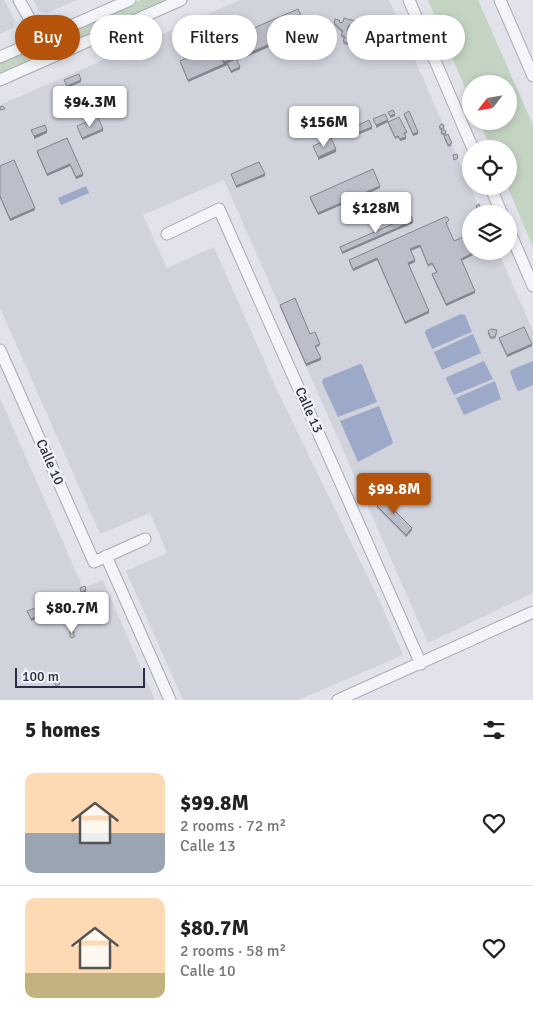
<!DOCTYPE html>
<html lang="en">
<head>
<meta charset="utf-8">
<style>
	:root { --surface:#fff; --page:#f6f6f6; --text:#222; --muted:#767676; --line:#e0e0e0; --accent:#b45309 }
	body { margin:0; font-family:Signika,sans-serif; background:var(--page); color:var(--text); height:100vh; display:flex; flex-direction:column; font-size:19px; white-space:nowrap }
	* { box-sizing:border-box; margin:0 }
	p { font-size:16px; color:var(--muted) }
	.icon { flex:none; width:28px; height:28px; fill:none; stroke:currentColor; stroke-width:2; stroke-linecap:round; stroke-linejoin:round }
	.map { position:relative; height:700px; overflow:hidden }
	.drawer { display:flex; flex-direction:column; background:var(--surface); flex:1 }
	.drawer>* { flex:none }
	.hud { position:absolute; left:15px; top:15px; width:504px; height:45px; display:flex; gap:10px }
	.needle { width:32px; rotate:239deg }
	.controls { position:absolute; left:462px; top:75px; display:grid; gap:10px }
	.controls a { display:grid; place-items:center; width:55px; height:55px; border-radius:50%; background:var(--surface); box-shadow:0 2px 8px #0003; font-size:25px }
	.scale { position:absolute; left:15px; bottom:12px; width:130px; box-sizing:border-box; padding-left:5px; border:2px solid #2a2e42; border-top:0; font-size:14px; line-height:18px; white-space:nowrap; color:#2a2e42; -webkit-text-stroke:4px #f1f2f7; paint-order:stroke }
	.price { position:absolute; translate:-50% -42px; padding:0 11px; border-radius:5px; background:#fff; color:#222; font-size:16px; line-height:32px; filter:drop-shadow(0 1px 2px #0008) }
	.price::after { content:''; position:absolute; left:50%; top:30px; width:15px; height:11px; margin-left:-8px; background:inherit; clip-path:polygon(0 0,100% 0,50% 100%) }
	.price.on { background:var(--accent); color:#fff }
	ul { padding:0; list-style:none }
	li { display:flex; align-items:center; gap:15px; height:125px; padding:0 25px }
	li+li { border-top:1px solid var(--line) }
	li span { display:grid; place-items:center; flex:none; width:140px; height:100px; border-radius:10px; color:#555 }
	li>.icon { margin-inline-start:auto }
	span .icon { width:60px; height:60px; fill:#fffc; stroke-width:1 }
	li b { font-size:21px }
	h2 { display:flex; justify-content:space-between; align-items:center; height:60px; padding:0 25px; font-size:21px }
	.pill { padding:0 18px; border-radius:22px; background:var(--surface); box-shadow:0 2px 8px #0003; font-size:18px; line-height:45px }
	.pill.on { background:var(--accent); color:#fff }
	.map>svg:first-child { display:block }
	.built { fill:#d0d2dc }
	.green { fill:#c4d4c3 }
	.water { fill:#9da9c9 }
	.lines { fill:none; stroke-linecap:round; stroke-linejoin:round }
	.minor-casing { stroke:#a7a9b4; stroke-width:13 }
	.minor { stroke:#f4f5f8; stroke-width:11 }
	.wall { fill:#a2a3ae }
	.shaded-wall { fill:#84858d }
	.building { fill:#bcbeca; stroke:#84858d }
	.labels { text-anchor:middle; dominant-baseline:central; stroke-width:5; stroke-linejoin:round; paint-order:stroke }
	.street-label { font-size:14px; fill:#2a2e42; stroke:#f1f2f7 }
</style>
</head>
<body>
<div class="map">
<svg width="533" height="700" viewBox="0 0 533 700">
	<rect width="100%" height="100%" fill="#e2e3ea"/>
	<!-- built -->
	<g class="built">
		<polygon points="0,0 4,0 15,21 13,28 0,34"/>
		<polygon points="33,0 77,0 47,13 39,11"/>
		<polygon points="240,0 389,0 482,214 471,214 471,251 498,251 533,331 533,593 428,643 224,180 143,215 167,268 214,247 277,390 380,602 403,655 298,700 183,700 126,571 167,553 150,513 100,534 0,308 0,105"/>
		<polygon points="0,398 83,588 103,580 155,700 0,700"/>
	</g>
	<!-- green -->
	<g class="green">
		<polygon points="141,0 172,0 0,75 0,62"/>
		<polygon points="428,0 478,0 533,125 533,247 507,186 509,186 509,149 491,149 479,121 509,121 509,84 471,84 471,102"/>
	</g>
	<!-- water -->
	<g class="water">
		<polygon points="86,186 89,193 61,205 58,198"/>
		<polygon points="461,314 465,315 472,332 432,349 425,333 426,330"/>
		<polygon points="473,334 481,353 442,370 434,352"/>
		<polygon points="484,361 493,379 454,395 446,379 447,377"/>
		<polygon points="533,361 533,385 519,391 517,390 510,372 511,370"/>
		<polygon points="360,364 362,365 377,402 338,417 322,382 323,379"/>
		<polygon points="495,381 501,399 464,415 456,398"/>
		<polygon points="379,406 393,442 392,444 358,462 340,421"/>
	</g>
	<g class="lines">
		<!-- minor casing -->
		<g class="minor-casing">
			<g id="minor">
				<polyline points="19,0 41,39"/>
				<polyline points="409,0 473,149"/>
				<polyline points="500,0 533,76"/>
				<polyline points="0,57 130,0"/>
				<polyline points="0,80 181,0"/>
				<polyline points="490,186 502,214"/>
				<polyline points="509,230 533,286"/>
				<polyline points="167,234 219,209 421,664"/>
				<polyline points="0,350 94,562 145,539"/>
				<polyline points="106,556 170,700"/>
				<polyline points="338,700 533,612"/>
			</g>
		</g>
		<!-- minor -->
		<use href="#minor" class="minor"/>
	</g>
	<!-- wall -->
	<g class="wall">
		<polygon points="334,23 355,23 353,28 349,27 348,30 351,33 350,35 353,41 347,45 343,44 344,39 341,37 342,33 334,25"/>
		<polygon points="307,30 237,61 240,69 231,73 227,65 188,82 180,63 180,61 216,45 216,43 240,34"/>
		<polygon points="404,114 418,134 413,136 404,116"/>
		<polygon points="388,122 407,134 405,135 406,139 400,141 398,138 395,139 388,124"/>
		<polygon points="439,127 444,127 443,129 446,133 445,135 452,146 448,147 444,138 445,136 441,135 442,131 439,129"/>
		<polygon points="67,138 83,176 76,179 70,166 47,176 37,153 37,151"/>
		<polygon points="0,166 35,210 10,221 0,198"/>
		<polygon points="380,188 318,215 310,199 310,197"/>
		<polygon points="449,222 446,225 454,241 475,254 462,260 475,293 446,306 432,276 432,274 436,272 432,265 428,267 420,247 411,251 415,262 409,265 429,313 405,324 377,260 353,271 349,262 349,260"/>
		<polygon points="280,305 310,334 320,346 316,348 321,360 306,366 280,307"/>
		<polygon points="488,331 497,333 495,339 490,339 488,334"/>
		<polygon points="499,338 532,346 507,357 499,340"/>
		<polygon points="396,505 393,508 412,530 406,537 377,508 377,506"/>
	</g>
	<!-- shaded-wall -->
	<g class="shaded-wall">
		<polygon points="307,28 307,30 228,65 227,63 227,65 188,82 188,80 224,64 224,62"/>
		<polygon points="353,39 353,41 347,45 347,43"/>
		<polygon points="240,67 240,69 231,73 231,71"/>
		<polygon points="81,80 81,82 67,88 67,86"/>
		<polygon points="395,114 395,116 390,118 390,116"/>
		<polygon points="388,120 388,122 376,128 376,125"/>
		<polygon points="372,127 372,129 357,135 357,133"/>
		<polygon points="103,129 103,131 82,140 82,138"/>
		<polygon points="47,131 47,133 34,139 34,136"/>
		<polygon points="418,132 418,134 413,136 413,134"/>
		<polygon points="406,137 406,139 400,141 400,139"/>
		<polygon points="336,149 336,152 318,160 318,157"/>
		<polygon points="70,164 70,166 47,176 47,174"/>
		<polygon points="83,174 83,176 76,179 76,177"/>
		<polygon points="265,174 265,176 236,188 236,186"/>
		<polygon points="380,186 380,188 318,215 318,213"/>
		<polygon points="35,208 35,210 10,221 10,219"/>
		<polygon points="413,221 413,223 342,254 342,252"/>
		<polygon points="420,245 420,247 410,251 410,249"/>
		<polygon points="475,252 475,254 461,261 461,259"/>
		<polygon points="377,258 377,260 353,271 353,269"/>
		<polygon points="415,260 415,262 408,265 408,263"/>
		<polygon points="475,291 475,293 446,306 446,304"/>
		<polygon points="429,311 429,313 405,324 405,322"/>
		<polygon points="532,344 532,346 507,357 507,355"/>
		<polygon points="321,358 321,360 306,366 306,364"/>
		<polygon points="412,528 412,530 406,537 406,535"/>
		<polygon points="86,590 86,592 81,594 81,592"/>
		<polygon points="69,599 69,601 57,606 57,604"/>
		<polygon points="58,607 58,609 45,613 45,611"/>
		<polygon points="39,615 39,618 31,621 31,619"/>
	</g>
	<!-- building -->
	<g class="building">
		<polygon points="298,9 307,28 247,54 247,52 240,34"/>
		<polygon points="344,18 355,21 353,26 349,25 347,30 351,31 350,34 353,39 347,43 343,41 345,37 341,35 343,31 334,23 335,19 339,20 340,23 343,22"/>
		<polygon points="239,33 247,52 224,62 216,43"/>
		<polygon points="216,45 224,64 188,80 180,61"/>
		<polygon points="236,59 240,67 231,71 227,63"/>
		<polygon points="79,74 81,80 67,86 64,80"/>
		<polygon points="3,106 5,109 0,110 0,107"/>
		<polygon points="350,108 354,114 351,116 347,109"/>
		<polygon points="393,110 395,114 390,116 388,112"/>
		<polygon points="409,111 418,132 413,134 404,114"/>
		<polygon points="385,114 388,120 376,125 373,119"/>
		<polygon points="98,117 103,129 82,138 77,126"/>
		<polygon points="399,117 407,132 404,133 406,137 400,139 398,136 395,137 388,122"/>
		<polygon points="369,120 372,127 357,133 354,127"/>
		<polygon points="441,124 444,125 443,129 446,131 445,134 441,133 442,129 439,127"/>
		<polygon points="45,125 47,131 34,136 31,130"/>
		<polygon points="448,134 452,143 448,145 444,136"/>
		<polygon points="67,138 83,174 76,177 70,164 47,174 37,151"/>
		<polygon points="331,138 336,149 318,157 313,146"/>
		<polygon points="457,154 458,158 454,160 453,155"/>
		<polygon points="14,160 35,208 10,219 0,196 0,166"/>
		<polygon points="259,162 265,174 236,186 231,174"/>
		<polygon points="373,169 380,186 318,213 310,197"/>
		<polygon points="479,204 482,211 479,212 476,206"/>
		<polygon points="411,216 413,221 342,252 340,247"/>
		<polygon points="445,217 447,217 449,220 446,223 454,241 468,235 471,243 471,251 475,251 475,252 461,259 475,291 446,304 432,274 437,272 432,263 428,265 420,245 410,249 415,260 408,263 429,311 405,322 377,258 353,269 349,260"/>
		<polygon points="295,298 310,334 315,332 320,344 315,346 321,358 306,364 280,305"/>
		<polygon points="524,327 532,344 507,355 499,338"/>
		<polygon points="491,329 497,330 495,337 490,337 488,331"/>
		<polygon points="388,495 396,503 391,507 412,528 406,535 377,506"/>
		<polygon points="85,586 86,590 81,592 80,588"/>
		<polygon points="66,594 69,599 57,604 58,607 45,611 42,604"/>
		<polygon points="35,608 39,615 31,619 27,611"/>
		<polygon points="70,631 74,632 74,637 72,638 70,637"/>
		<polygon points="58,680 60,684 56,686 54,682"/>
	</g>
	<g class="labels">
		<!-- street labels -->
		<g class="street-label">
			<text transform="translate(309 410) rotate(66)">Calle 13</text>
			<text transform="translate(50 462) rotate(66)">Calle 10</text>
		</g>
	</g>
</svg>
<div class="controls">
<a><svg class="needle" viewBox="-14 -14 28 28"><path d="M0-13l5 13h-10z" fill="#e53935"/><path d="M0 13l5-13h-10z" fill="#767676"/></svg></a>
<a><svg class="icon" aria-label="locate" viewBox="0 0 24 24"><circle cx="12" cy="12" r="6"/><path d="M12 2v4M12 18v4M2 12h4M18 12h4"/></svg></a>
<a><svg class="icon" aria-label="layers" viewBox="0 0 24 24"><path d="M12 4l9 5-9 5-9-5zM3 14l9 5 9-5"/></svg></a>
</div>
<div class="scale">100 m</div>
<b class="price" style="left:90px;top:128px">$94.3M</b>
<b class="price" style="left:324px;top:148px">$156M</b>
<b class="price" style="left:376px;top:234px">$128M</b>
<b class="price on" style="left:394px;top:515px">$99.8M</b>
<b class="price" style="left:72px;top:634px">$80.7M</b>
<div class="hud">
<a class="pill on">Buy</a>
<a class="pill">Rent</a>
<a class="pill">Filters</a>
<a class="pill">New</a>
<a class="pill">Apartment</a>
</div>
</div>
<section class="drawer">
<h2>5 homes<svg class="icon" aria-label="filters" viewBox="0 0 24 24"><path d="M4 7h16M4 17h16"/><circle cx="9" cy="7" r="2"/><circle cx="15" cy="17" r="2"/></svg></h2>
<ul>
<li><span style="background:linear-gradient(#ffd9b3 60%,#9aa5b1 0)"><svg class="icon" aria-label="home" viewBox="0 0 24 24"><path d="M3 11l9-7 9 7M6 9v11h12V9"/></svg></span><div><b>$99.8M</b><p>2 rooms · 72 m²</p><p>Calle 13</p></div><svg class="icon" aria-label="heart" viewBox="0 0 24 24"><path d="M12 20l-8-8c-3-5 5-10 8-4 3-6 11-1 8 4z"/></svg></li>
<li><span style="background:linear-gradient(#ffd9b3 75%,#c2b280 0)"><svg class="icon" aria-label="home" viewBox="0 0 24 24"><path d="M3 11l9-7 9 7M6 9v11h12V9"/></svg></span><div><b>$80.7M</b><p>2 rooms · 58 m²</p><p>Calle 10</p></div><svg class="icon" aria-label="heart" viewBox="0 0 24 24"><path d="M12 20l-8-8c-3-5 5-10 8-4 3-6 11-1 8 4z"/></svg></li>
</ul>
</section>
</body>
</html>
